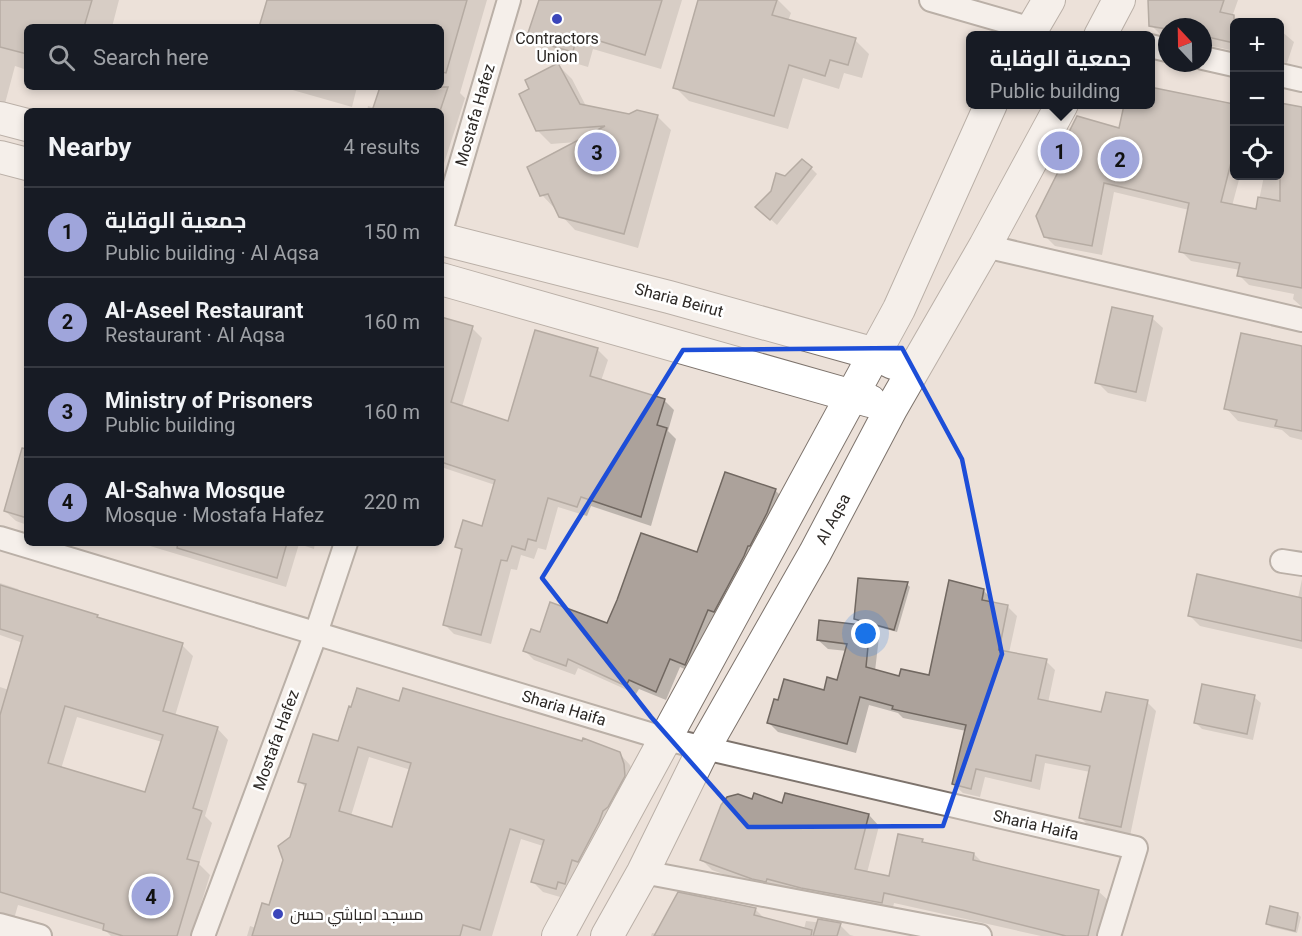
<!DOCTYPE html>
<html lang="en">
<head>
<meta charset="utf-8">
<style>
  body { margin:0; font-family:Roboto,Cairo,sans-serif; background:#20242c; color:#f1f3f6 }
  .controls { position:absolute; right:18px; top:18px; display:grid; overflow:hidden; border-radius:9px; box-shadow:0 3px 9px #0003 }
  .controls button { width:54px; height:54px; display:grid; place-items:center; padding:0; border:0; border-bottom:2px solid #363941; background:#171b24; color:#f1f3f6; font:30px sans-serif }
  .compass { position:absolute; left:1158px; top:18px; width:54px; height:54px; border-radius:50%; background:#171b24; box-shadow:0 3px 9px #0003; rotate:338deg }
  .you { position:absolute; left:866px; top:634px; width:21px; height:21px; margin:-15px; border:4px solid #fff; border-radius:50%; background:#1a73e8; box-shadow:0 0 0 9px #1a73e833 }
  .badge { display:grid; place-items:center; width:39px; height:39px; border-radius:50%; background:#9fa5db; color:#111; font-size:20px; font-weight:700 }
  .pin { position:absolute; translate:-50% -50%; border:3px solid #fff; box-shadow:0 2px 6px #0006 }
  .popup { position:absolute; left:966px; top:31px; width:189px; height:78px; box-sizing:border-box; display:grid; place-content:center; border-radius:9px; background:#171b24; filter:drop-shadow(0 2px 4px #0005); font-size:20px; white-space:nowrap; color:#9ea1a6 }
  .popup b { font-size:22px; color:#f1f3f6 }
  .popup::after { content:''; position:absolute; left:50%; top:100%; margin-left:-12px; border:12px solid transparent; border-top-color:#171b24 }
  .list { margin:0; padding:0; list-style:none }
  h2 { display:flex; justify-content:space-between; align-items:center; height:78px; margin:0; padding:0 24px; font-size:26px }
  h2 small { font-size:20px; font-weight:400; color:#9ea1a6 }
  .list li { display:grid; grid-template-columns:39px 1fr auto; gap:18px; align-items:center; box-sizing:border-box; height:90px; padding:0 24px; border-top:2px solid #363941 }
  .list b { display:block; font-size:22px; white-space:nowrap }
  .list p { margin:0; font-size:20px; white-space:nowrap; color:#9ea1a6 }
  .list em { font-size:20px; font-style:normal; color:#9ea1a6 }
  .icon { flex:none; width:33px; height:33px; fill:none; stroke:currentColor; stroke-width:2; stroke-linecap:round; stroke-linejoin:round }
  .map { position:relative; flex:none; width:1302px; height:936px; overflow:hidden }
  .search { position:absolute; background:#171b24; box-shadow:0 3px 9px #0003; left:24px; top:24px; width:420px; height:66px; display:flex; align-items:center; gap:15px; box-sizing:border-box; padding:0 21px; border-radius:9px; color:#9ea1a6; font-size:22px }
  .panel { position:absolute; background:#171b24; box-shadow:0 3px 9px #0003; left:24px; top:108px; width:420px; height:438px; border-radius:9px }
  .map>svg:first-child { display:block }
</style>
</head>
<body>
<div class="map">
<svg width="1302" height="936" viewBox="0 0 1302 936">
  <rect width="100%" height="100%" fill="#ece1d9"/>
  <g fill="#0003" fill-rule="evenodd">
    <path d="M0,0H119L112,27H27V70L15,66L3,111L0,110Z"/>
    <path d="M268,0H487L460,93L465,98L441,173V111H367L368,106L375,108L382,87H441V27H260Z"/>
    <path d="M541,0H682L661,69L593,49L588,67L544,54L528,38Z"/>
    <path d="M700,0H778L791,13L788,21L855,40L869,54L862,78L844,73L839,89L803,78L788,129L689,101L675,87Z"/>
    <path d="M1149,0H1238L1232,17L1252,22H1234V53L1230,50L1203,44V27H1167V37L1162,36L1151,25Z"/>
    <path d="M1280,30L1294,42L1287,63L1280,61Z"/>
    <path d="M558,65L572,79L586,106L629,116H657L671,130L638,248L575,230L542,195L577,142L551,144L537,130L531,89Z"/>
    <path d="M282,87H357L352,107Z"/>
    <path d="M1150,89L1234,105V176H1240L1232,206L1257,210L1264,176H1280V105L1302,109V307L1293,299L1294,294L1249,285L1239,275L1240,270L1191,261L1181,251L1189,210L1114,192L1102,255L1055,246L1045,236L1058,176L1052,170L1120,130L1125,104H1150Z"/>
    <path d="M811,168L817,174L777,225L764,213L786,178Z"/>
    <path d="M1152,318L1163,328L1146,402L1108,393L1097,382Z"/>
    <path d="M441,319L472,328L482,338L462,407L509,423L598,350L608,360L601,381L664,400L674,410L668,431L676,439L651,526L591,506L587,516L558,507L546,550L538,548L534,559L521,555L517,570L511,569L491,644L454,634L444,624L463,552L457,547L483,527L495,485L441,467Z"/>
    <path d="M1302,347V440L1290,437L1282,430L1238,421L1226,408Z"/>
    <path d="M27,437V525L16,521L5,511Z"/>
    <path d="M775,490L785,500L695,674L680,667L666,700L639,689L636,694L578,668L575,675L534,660L524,650L540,634L608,624L698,554Z"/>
    <path d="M148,543H315L314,549L299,544L286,587L150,546Z"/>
    <path d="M1302,579V649L1200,626L1189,615L1298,598Z"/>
    <path d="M0,583L18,589L23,594L97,616L102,620L182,645L193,656L175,716L217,728L228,740L205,816L212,823L199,864L210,875L191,936H111L106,931L18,905L14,919L0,915V687L9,690L23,643L0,635ZM77,717L162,742L146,794L61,769Z"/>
    <path d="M907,584L910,587L897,632L859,622L856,619Z"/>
    <path d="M983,590L992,599V603L1008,607L1017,616L1009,653L1046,661L1055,670L1048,703L1102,714L1147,702L1156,711L1130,836L1090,827L1081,818L1090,772L1045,763L1040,790L985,777L980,797L963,793L953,784L966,731L903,718L898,713L869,705L856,753L778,732L769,723L779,701L825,692L838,682L847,651L828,649L818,640L869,628L879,637L875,671L900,678L930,677Z"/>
    <path d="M1254,697L1261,703L1253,740L1202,729L1195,722Z"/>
    <path d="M400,702L619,753L630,765L634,776L567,899L543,892L533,882L543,846L521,839L492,936H247L250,926L256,928L270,907L306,788L300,782L339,743ZM369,757L411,770L393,829L351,816Z"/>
    <path d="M786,795L869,815L879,826L867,873L890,878L922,841L925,844L974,854L984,864L1098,891L1109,901L1100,936H1041L894,903L892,912L764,889L712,870L702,860L752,801L783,805Z"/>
    <path d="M679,894L756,910L765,919L804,929L806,921L840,925L850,935L854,936H651L652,933L657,934Z"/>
    <path d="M1298,914L1301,917L1297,933L1271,927L1268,924Z"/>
  </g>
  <g fill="#aca29b" stroke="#716861" stroke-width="1.5" fill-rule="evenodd">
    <path d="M0,0H92L84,27H27V54L0,47Z"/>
    <path d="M267,0H467L446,73L441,72V27H259Z"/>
    <path d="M539,0H662L645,55L577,34L573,52L526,39Z"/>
    <path d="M698,0H777L772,15L856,38L848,65L830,60L825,76L789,65L774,116L673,88Z"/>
    <path d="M1148,0H1224L1220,12L1234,15V43L1203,36V27H1167V29L1149,26Z"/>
    <path d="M558,63L580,104L629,114L637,110L658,115L624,234L559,217L548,194L540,196L527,167L605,126L536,131L519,94L529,89L525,80Z"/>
    <path d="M380,87H448L440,111H372Z"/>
    <path d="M1150,87L1234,104V151L1221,202L1256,209L1258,197L1280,201V103L1302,107V288L1237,276L1240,263L1179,252L1189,203L1104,183L1092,246L1044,237L1036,216L1058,172L1050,170L1077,116L1119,128L1124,105H1150Z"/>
    <path d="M802,159L812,167L770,220L755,207L771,191L776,173L785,176Z"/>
    <path d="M1112,307L1153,316L1136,392L1095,383Z"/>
    <path d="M441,317L473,326L451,402L508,421L535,330L598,348L590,376L665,399L657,425L667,428L641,517L581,497L577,507L548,498L536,541L528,539L525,550L512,546L507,561L501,560L481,635L443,625L462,549L455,547L463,520L482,526L495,480L441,462Z"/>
    <path d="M1241,333L1302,346V431L1275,426L1277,420L1224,409Z"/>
    <path d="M22,448L27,449V518L4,511Z"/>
    <path d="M725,472L776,489L767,513L750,546H748L744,556L714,612L708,610L685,665L670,659L656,692L629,680L626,686L568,659L566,666L523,651L531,629L540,632L550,602L607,623L617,600L641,533L697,552Z"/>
    <path d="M178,543H287L277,578L177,548Z"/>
    <path d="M1197,574L1302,598V641L1188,616Z"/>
    <path d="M858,578L908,582L894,630L854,619Z"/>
    <path d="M949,580L984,589L982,600L1008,605L999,650L1047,659L1038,699L1101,712L1106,692L1148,700L1121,827L1079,818L1090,766L1036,755L1031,781L976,769L971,789L952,784L966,725L892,709L893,706L860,697L847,744L767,723L774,699L778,700L784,679L824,690L827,677L837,680L847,644L817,640L819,620L870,626L866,667L899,676L901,669L929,675Z"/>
    <path d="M0,585L98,615L97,617L183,643L163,711L218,727L193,808L202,811L187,859L199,862L177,936H123L103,930L104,924L0,892V715L23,636L0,629ZM65,706L163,735L145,792L48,763Z"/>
    <path d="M1202,684L1255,695L1247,734L1194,723Z"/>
    <path d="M357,688L399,701L403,688L582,741L583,738L620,752L624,764L625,776L608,807L603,811L599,822L578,862L572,860L565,884L558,882L556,889L531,882L544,840L510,829L480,930L463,925L460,936H252L262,903L269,905L283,860L278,846L290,837L306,784L298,782L313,734L338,741L349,706L351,707ZM358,747L411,763L392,827L339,811Z"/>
    <path d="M754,793L782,803L785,793L869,814L855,869L889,876L898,834L923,839L922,842L974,853L973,860L1099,890L1088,936H1066L962,910L884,893L882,903L801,888L767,879L766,882L752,879L700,860L721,805L727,797L738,794L752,799Z"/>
    <path d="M678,892L756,908L754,915L812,930L811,936H654Z"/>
    <path d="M1270,906L1298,913L1295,931L1266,924Z"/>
    <path d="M818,919L841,923L837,936H813Z"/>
  </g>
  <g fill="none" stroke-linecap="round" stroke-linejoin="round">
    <g stroke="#7d736c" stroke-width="26">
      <g id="minor">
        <path d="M931,0L1032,29"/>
        <path d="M1150,46L1167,50"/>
        <path d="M1203,58L1234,65"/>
        <path d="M1280,75L1302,80"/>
        <path d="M441,231L509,0"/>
        <path d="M985,246L1302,320"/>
        <path d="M0,538L666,739L1136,848L1109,936"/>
        <path d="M1282,561L1302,564"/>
        <path d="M643,872L980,936"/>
        <path d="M0,925L40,936"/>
        <path d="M203,936L316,633L346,543"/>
      </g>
    </g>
    <g stroke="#7d736c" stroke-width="34">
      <g id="secondary">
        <path d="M1028,36L1049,0"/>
        <path d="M1100,36L1119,0"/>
        <path d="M0,118L27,125"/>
        <path d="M0,157L27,164"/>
        <path d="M441,239L669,297L875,354L893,363"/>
        <path d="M441,279L870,401"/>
        <path d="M558,936L899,309L991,104"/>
        <path d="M607,936L643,872L704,748L815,553L891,409L985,246L1062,104"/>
      </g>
    </g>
    <use href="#minor" stroke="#fff" stroke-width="22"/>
    <use href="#secondary" stroke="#fff" stroke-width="32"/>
  </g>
  <path d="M0 0H1302V936H0ZM902,348L962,459L1002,654L943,826L748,827L651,717L542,578L683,350Z" fill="#ece1d9" fill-opacity=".55" fill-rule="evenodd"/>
  <path fill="none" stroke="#1d4ed8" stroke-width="4.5" stroke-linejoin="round" d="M902,348L962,459L1002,654L943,826L748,827L651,717L542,578L683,350Z"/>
  <g fill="#3b46ba" stroke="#fff" stroke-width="2">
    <circle cx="557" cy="19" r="6"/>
    <circle cx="278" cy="914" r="6"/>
  </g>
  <g text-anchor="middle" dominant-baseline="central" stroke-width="5" stroke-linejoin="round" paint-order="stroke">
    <g font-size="16" fill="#2c2825" stroke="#fff">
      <text x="557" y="38">Contractors<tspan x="557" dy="18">Union</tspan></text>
      <text x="290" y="914" text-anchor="start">مسجد امباشي حسن</text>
    </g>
    <g font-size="16" fill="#2c2825" stroke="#fff">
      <text transform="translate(475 115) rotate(-74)">Mostafa Hafez</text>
      <text transform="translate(679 300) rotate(15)">Sharia Beirut</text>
      <text transform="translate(833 519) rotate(-62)">Al Aqsa</text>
      <text transform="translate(564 708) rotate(17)">Sharia Haifa</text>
      <text transform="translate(276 740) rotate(-70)">Mostafa Hafez</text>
      <text transform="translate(1036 825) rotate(13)">Sharia Haifa</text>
    </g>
  </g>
</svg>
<div class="controls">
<button>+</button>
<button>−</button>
<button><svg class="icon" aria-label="locate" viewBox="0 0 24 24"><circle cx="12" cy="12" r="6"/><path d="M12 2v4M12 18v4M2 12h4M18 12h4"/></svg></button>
</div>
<svg class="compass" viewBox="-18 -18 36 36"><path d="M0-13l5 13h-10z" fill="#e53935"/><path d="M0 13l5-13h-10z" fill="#9ea1a6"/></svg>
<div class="you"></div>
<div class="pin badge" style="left:1060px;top:151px">1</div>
<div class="popup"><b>جمعية الوقاية</b>Public building</div>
<div class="pin badge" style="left:1120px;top:159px">2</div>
<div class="pin badge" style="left:597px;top:152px">3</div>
<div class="pin badge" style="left:151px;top:896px">4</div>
<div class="search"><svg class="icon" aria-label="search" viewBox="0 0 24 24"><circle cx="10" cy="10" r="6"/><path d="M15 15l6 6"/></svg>Search here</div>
<section class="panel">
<h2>Nearby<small>4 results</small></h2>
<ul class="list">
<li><span class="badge">1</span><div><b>جمعية الوقاية</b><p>Public building · Al Aqsa</p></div><em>150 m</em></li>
<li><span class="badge">2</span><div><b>Al-Aseel Restaurant</b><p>Restaurant · Al Aqsa</p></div><em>160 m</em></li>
<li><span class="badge">3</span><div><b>Ministry of Prisoners</b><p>Public building</p></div><em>160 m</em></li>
<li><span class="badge">4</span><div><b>Al-Sahwa Mosque</b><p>Mosque · Mostafa Hafez</p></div><em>220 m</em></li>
</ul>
</section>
</div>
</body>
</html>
